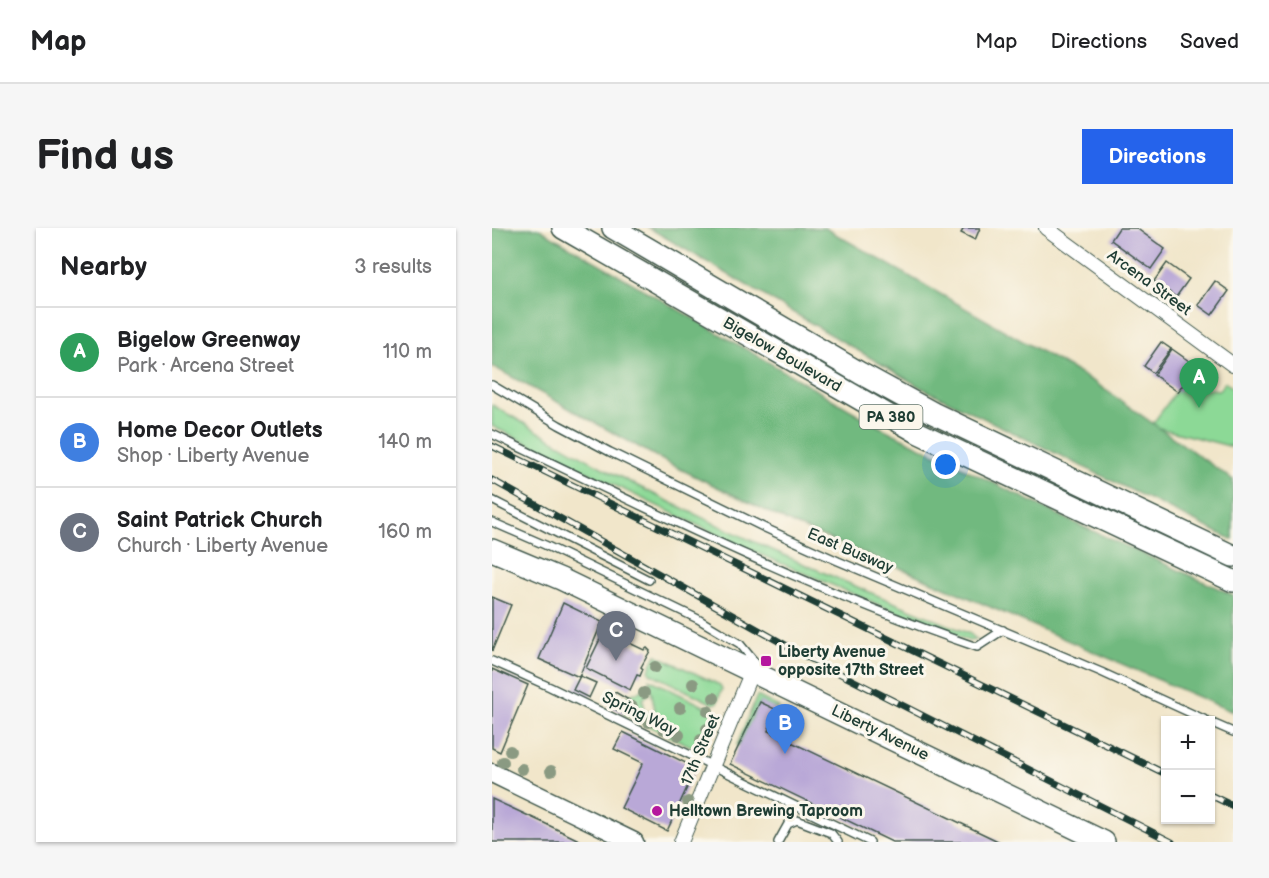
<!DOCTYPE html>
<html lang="en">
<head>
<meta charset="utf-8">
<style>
  body { margin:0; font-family:"Balsamiq Sans",sans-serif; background:#f6f6f6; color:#202124 }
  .controls { position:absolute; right:18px; bottom:18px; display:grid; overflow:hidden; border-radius:0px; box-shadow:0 2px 4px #0004 }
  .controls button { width:54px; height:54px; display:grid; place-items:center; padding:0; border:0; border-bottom:2px solid #e0e0e0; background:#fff; color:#202124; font:30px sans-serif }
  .you { position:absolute; left:454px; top:237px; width:21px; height:21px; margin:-15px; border:4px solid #fff; border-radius:50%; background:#1a73e8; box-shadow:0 0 0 9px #1a73e833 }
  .badge { display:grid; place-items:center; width:39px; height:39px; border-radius:50%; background:#2563eb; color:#fff; font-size:20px; font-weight:700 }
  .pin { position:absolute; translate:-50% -50px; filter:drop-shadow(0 2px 3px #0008) }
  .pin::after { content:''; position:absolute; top:32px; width:21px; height:18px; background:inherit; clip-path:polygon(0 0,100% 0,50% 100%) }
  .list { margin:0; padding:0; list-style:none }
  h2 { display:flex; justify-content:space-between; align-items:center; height:78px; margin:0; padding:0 24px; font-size:26px }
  h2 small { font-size:20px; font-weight:400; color:#757577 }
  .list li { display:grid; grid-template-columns:39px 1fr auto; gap:18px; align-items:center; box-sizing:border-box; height:90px; padding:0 24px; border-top:2px solid #e0e0e0 }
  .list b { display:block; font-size:22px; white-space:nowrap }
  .list p { margin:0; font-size:20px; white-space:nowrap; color:#757577 }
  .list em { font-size:20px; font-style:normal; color:#757577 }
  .map { position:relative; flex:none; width:741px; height:614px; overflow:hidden; border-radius:0px }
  header { display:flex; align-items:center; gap:36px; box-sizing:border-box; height:84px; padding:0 30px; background:#fff; border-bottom:2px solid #e0e0e0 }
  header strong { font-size:28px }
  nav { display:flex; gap:33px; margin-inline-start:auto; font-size:21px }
  .intro { display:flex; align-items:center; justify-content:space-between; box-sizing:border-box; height:144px; padding:0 36px }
  h1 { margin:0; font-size:42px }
  .button { padding:15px 27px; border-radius:0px; background:#2563eb; color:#fff; font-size:21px; font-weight:700 }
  main { display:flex; gap:36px; padding:0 36px }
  aside { flex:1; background:#fff; border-radius:0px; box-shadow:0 2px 4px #0004 }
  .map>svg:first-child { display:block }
</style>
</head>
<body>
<header>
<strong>Map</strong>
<nav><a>Map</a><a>Directions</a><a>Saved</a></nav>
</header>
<div class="intro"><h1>Find us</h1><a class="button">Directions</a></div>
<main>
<aside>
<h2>Nearby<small>3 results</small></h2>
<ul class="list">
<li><span class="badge" style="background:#2e9e5b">A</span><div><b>Bigelow Greenway</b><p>Park · Arcena Street</p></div><em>110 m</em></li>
<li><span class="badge" style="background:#3f7fe0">B</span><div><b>Home Decor Outlets</b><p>Shop · Liberty Avenue</p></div><em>140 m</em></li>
<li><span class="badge" style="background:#6b7280">C</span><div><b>Saint Patrick Church</b><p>Church · Liberty Avenue</p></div><em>160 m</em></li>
</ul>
</aside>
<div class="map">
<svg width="741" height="614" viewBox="0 0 741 614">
  <rect width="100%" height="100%" fill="#fbf7ec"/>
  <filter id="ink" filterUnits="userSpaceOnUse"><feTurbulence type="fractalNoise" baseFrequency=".0167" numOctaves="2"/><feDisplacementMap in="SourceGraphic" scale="12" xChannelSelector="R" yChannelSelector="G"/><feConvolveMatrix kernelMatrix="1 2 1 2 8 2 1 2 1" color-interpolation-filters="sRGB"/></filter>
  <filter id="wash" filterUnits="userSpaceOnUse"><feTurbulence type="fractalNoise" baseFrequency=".008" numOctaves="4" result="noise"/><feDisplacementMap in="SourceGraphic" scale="24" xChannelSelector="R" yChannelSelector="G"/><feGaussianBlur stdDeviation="1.35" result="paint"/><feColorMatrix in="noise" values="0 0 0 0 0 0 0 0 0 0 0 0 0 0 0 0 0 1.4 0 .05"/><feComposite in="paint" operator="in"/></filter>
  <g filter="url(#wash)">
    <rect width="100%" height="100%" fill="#f1e6ca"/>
    <g fill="#8cd996" stroke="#568b65" stroke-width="1.5">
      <path d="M733,154L741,160V219L659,198L688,158L727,162Z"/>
      <path d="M0,177C37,198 74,220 111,240C230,303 354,355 478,406L485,412L477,413L390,378L253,320L6,201L0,198Z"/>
      <path d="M164,427L228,457L230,461L225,475L221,476L158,445L157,442Z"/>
      <path d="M157,451L226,485L209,523L131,486L137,472L133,469L153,461L157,466L151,471L153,485L163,482Z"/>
      <path d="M265,468L287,479L285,482L268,474L247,517H245Z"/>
    </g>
    <g fill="#71b97f" stroke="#487b5a" stroke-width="1.5">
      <path d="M0,0H46L386,198L581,294L741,367V484L399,336L303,297L176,235L0,138Z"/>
      <path d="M157,0H333L602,154L741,252V312L430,160Z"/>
    </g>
    <g id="blocks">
      <g fill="#b9a8d7">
        <path d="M472,0H488L483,12L469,5Z"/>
        <path d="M627,0H644L673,21L659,41L619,12Z"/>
        <path d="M675,35L697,51L684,69L662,53Z"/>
        <path d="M723,53L737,63L720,87L706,77Z"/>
        <path d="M669,114L679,121L661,145L652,138Z"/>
        <path d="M680,121L704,138L686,164L662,147Z"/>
        <path d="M0,369L19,377L0,423Z"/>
        <path d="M71,375L110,394L87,449L47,431Z"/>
        <path d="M112,403L152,422L155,420L158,423L149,439L151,441L148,448L145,447L138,462L94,440Z"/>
        <path d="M0,441L36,457L8,524L0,520Z"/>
        <path d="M88,448L104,455L97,470L81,462Z"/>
        <path d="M123,464L137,472L131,485L116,478Z"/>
        <path d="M268,474L285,482L276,503L508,614H400L238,536Z"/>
        <path d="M131,504L204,540L175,603L129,580L151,535L122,521Z"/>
        <path d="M0,571L52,595L91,614H0Z"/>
      </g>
    </g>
  </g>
  <g filter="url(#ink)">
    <use href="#blocks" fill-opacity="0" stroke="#3e564a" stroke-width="1.5"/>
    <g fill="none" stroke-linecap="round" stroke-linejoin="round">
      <g stroke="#3e564a" stroke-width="10">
        <g id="lane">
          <path d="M0,157L67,197L118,224L273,300L346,333L609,444L716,493"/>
          <path d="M0,206C159,283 318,362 485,419L511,402"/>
          <path d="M0,272L157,352"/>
          <path d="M0,294L53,317L206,391L248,416L266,438"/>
          <path d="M0,433L58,459L378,614"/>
          <path d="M718,494L741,504"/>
          <path d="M286,614L296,596L305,592L339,605L346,614"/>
        </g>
      </g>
      <g stroke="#3e564a" stroke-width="16">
        <g id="street">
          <path d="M554,0L741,137"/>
          <path d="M189,614L260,443"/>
        </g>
      </g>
      <g stroke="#3e564a" stroke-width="21">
        <path id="secondary" d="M0,545L142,614"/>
      </g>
      <g stroke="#3e564a" stroke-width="24">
        <g id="primary">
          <path d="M71,0L427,205L741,353"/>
          <path d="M121,0L368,145L441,185L741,328"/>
          <path d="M0,322L69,351L612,614"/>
        </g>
      </g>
      <use href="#lane" stroke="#fff" stroke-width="7"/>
      <use href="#street" stroke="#fff" stroke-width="14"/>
      <use href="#secondary" stroke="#fff" stroke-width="18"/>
      <use href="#primary" stroke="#fff" stroke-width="21"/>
      <g stroke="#1f3d34" stroke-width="7">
        <g id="rail">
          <path d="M0,218L674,546"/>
          <path d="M0,252L313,428L680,614"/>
          <path d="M718,567L741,578"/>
        </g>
      </g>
      <use href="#rail" stroke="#fbf7ec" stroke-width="4.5" stroke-dasharray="14" stroke-linecap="butt"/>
    </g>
    <g fill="#8a9a82">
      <circle cx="163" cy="439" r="6"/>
      <circle cx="201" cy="456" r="6"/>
      <circle cx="152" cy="465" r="6"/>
      <circle cx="222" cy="470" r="6"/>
      <circle cx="140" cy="479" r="6"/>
      <circle cx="188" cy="480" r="6"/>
      <circle cx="216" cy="483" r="6"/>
      <circle cx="157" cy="494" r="6"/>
      <circle cx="172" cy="501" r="6"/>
      <circle cx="215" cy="501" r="6"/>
      <circle cx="187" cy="507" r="6"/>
      <circle cx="209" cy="512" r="6"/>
      <circle cx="18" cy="523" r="6"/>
      <circle cx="11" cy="534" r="6"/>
      <circle cx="30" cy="541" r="6"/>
      <circle cx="59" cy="543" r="6"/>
      <circle cx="196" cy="574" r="6"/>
    </g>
  </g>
  <g fill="#b5179e" stroke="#fbf7ec" stroke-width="2">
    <rect x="268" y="427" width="12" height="12" rx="3"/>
    <circle cx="165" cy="583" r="6"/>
  </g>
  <g text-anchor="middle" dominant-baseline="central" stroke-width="6" stroke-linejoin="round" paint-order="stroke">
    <rect fill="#fbf7ec" stroke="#61756b" stroke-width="1.5" x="367.5" y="177" width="63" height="24" rx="4.5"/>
    <g font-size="15" font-weight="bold" fill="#1f3d34">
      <text x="399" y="189">PA 380</text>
    </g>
    <g font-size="16" fill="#1f3d34" stroke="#fbf7ec">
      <text transform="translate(657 55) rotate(36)">Arcena Street</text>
      <text transform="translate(290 127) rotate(30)">Bigelow Boulevard</text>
      <text transform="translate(358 323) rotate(23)">East Busway</text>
      <text transform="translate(147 486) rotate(26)">Spring Way</text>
      <text transform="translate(388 505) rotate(26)">Liberty Avenue</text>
      <text transform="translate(209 522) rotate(-67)">17th Street</text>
    </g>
    <g font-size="16" font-weight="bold" fill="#1f3d34" stroke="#fbf7ec" text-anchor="start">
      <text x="286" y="424">Liberty Avenue<tspan x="286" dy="18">opposite 17th Street</tspan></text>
      <text x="177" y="583">Helltown Brewing Taproom</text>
    </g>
  </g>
</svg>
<div class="controls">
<button>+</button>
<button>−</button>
</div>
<div class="you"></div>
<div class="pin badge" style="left:707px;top:180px;background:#2e9e5b">A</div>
<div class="pin badge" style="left:293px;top:526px;background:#3f7fe0">B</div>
<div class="pin badge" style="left:124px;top:433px;background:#6b7280">C</div>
</div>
</main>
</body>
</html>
